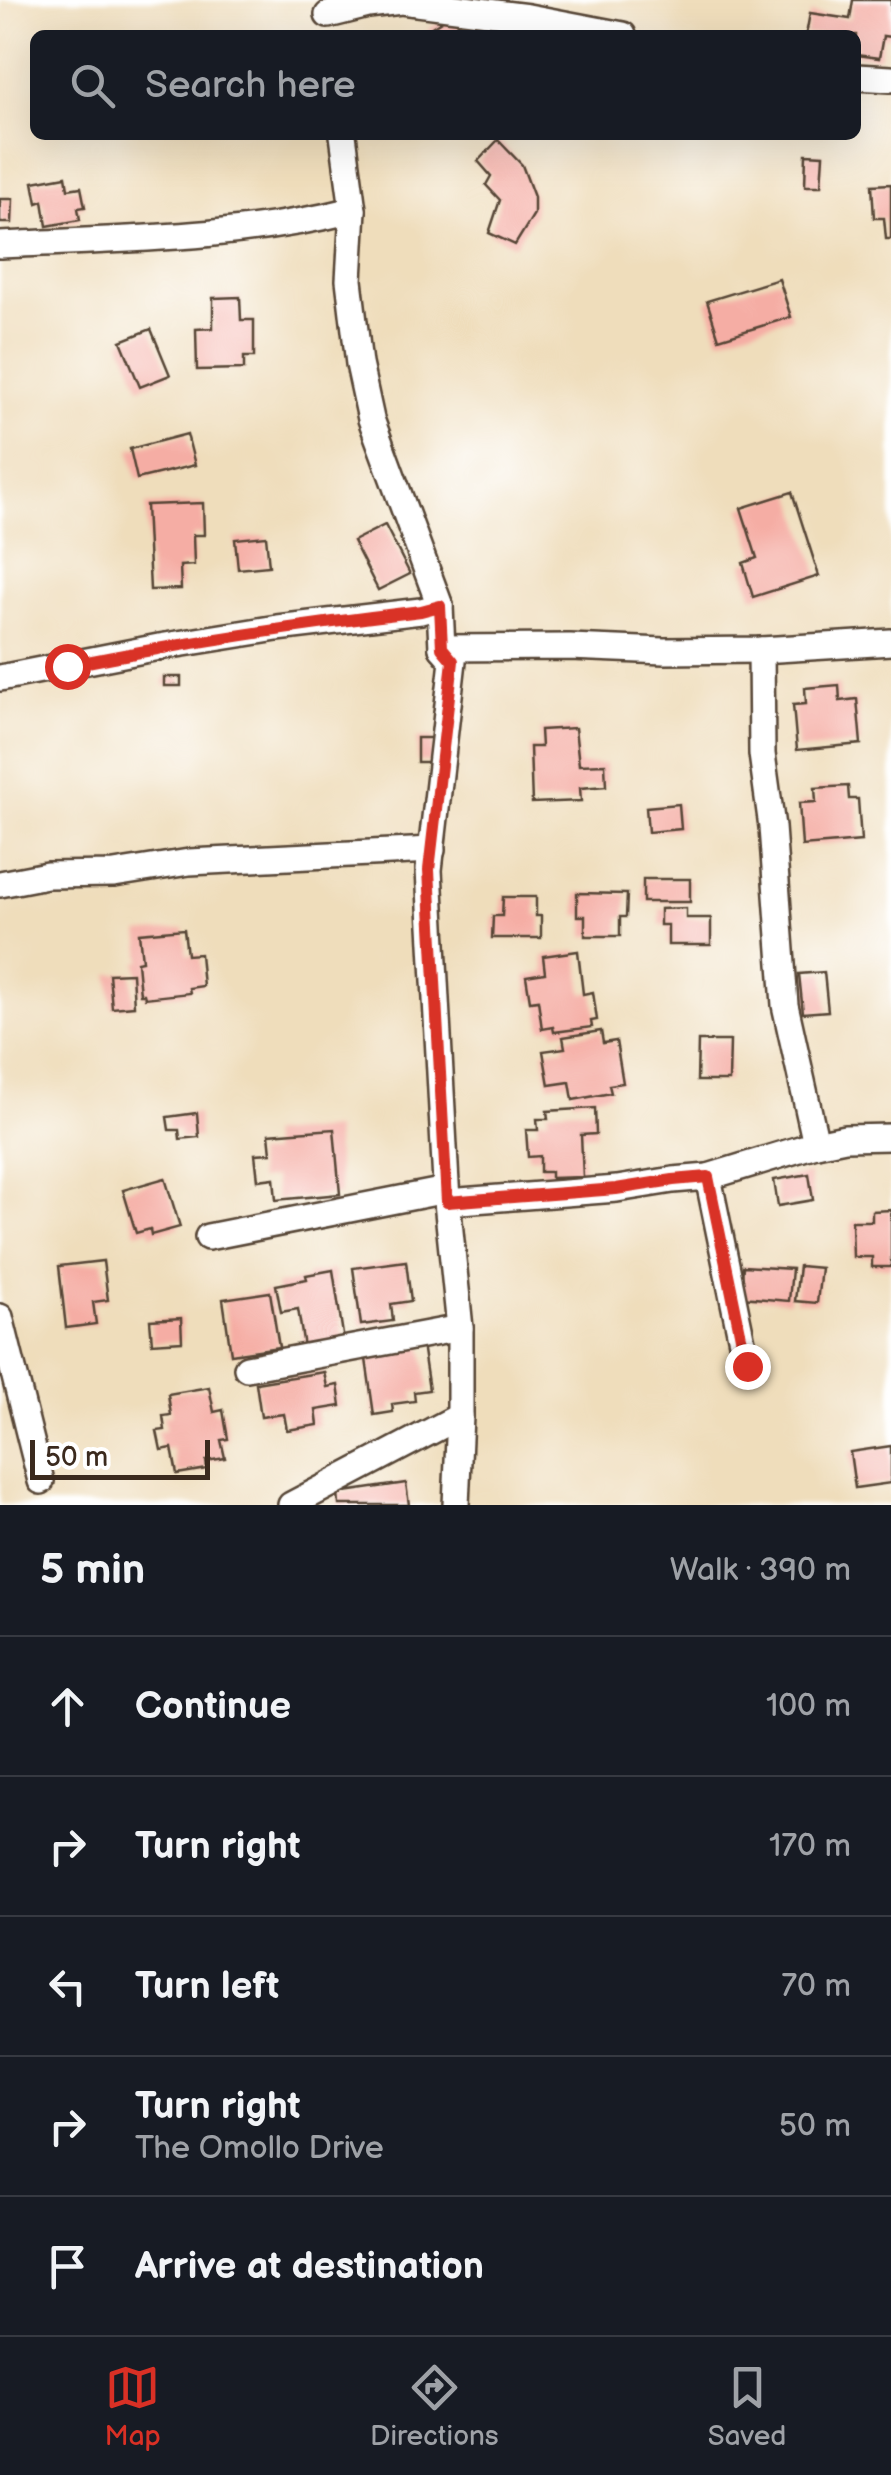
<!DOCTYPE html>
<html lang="en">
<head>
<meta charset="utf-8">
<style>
  body { margin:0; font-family:"Balsamiq Sans",sans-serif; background:#20242c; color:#f1f3f6 }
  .scale { position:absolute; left:30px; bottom:25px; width:180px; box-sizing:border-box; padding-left:10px; border:5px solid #3b2a1e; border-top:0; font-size:28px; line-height:35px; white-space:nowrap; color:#3b2a1e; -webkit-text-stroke:8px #fff; paint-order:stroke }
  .stop { position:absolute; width:30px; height:30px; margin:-22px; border:8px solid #d93025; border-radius:50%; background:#fff }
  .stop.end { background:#d93025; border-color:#fff; box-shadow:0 2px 10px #0008 }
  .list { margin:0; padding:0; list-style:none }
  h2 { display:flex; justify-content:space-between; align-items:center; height:130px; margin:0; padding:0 40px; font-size:42px }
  h2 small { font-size:32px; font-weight:400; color:#9ea1a6 }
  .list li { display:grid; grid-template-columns:65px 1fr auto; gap:30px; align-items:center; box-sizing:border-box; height:140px; padding:0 40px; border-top:2px solid #363941 }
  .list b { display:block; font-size:38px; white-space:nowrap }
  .list p { margin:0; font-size:32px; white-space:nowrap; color:#9ea1a6 }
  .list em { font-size:32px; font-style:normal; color:#9ea1a6 }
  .icon { flex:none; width:55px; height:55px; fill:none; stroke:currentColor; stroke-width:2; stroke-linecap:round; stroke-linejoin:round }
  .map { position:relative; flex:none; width:891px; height:1505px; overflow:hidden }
  .search { position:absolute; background:#171b24; box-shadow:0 10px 40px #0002; left:30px; right:30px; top:30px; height:110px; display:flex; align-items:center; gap:25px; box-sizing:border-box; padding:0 35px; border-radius:15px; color:#9ea1a6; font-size:38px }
  .sheet { height:830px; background:#171b24 }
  nav { display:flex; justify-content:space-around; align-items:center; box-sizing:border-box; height:140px; border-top:2px solid #363941; background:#171b24; font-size:28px; color:#9ea1a6 }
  nav a { display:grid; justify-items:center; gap:5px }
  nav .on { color:#d93025 }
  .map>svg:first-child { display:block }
</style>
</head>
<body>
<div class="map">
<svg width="891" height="1505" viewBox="0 0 891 1505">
  <rect width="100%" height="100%" fill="#fff"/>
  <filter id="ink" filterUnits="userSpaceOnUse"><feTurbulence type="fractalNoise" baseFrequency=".01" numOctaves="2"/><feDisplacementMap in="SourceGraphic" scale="20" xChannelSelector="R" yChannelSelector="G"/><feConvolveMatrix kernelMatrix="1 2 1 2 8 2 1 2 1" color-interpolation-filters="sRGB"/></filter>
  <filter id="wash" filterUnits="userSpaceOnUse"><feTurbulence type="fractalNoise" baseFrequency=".0048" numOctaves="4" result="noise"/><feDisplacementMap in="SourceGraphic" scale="40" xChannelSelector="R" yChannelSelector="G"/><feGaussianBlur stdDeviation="2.25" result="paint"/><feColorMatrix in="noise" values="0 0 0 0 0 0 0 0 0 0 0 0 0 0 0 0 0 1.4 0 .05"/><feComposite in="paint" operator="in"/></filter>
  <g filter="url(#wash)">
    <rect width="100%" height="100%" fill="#efddbb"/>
    <g id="blocks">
      <g fill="#f5ada4">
        <path d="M853,0H891V37L883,36L879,58L856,55V35H806L810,13L850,19Z"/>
        <path d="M452,14L465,35H431L427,30Z"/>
        <path d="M498,140L522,165L534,197V214L515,245L489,233L500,200L486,185L491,176L478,161Z"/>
        <path d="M806,154L823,155L821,186H805Z"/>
        <path d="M66,176L68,189L81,187L85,207L78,208L80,220L47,226L43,201L37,203L33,182Z"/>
        <path d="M891,184V239H886L884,218H874L872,185Z"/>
        <path d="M0,199H13L12,223H0Z"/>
        <path d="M779,279L791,317L719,339L707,301Z"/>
        <path d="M240,297L241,320H254V357H244V369L197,370L196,329L213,328V298Z"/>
        <path d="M151,329L170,375L140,387L121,341Z"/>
        <path d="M187,434L195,465L137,479L130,449Z"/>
        <path d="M792,492L819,576L753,597L743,563L757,558L741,508Z"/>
        <path d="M203,503L204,535H193L194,565L180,566L181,589L150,590L146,505Z"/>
        <path d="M385,525L410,574L378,590L353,541Z"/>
        <path d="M266,536L269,566L238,569L235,539Z"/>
        <rect x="164" y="677" width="17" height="9"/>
        <path d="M839,685L840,701L857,699L861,744L797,750L793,705L806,704L805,688Z"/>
        <path d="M575,728L579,765L605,764L606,786L580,788L581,801L532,803L530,747H541L540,730Z"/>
        <rect x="417" y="738" width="16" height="24"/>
        <path d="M848,786L849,799H858L861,841L802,846L799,803L816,802L815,788Z"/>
        <path d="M679,804L681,829L648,832L646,807Z"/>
        <rect x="643" y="879" width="47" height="23"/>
        <path d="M577,893L627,894L626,917H620V936H585V916H577Z"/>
        <path d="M503,897H536V916H541V938H492L493,916H502Z"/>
        <path d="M686,908V918H711V945H668V925H660V909Z"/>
        <path d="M184,929L187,955L200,954L203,986L189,988L190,993L145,998L144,994H140L137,962L142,961L139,933Z"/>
        <path d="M578,951L583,994L593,992L597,1020L591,1021L592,1027L554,1032L553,1027L542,1029L538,1000L530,1001L526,976L545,973L543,956Z"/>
        <path d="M824,972L828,1011L803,1013L799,974Z"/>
        <path d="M132,973L134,1006L112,1008L109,974Z"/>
        <path d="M601,1031L603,1043L616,1041L623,1083L609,1085L611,1093L573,1100L570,1082L549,1085L543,1051L565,1048L563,1037Z"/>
        <path d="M698,1041H730L729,1081H697Z"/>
        <path d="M595,1108L596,1134L581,1135L583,1177L551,1178V1172H540V1156L528,1157L526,1130H538L537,1119H548L547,1111Z"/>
        <path d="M197,1113L199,1137L180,1139L179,1130H169L167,1117Z"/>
        <path d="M334,1129L340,1194L276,1200L274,1178L258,1180L255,1154L271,1153L269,1134Z"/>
        <path d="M809,1174L813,1200L778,1206L774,1180Z"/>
        <path d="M165,1178L180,1227L151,1235L150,1229L136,1233L123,1190Z"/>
        <path d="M891,1210V1267H872V1257H853L852,1221H872V1211Z"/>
        <path d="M103,1261L108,1300L93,1302L96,1324L66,1328L59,1266Z"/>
        <path d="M406,1261L411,1301L391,1304L393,1321L361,1325L353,1268Z"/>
        <path d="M743,1266L792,1269L789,1301L741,1297Z"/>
        <path d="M799,1266L821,1268L817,1303L795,1301Z"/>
        <path d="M333,1270L344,1341L304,1347L298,1309L281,1312L276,1285L307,1279L306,1275Z"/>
        <path d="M270,1292L279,1347L231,1354L223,1299Z"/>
        <path d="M181,1318L182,1341L152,1343L150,1320Z"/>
        <path d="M422,1344L429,1390L414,1392L415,1401L392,1404L393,1412L374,1415L365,1352Z"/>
        <path d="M324,1372L327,1387L338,1385L341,1406L316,1410L318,1425L287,1430L284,1414L261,1417L256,1383Z"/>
        <path d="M209,1387L214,1412L223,1410L228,1439L221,1440L225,1458L206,1461L207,1469L177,1474L172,1448L161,1450L157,1431L165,1430L163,1416L171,1415L168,1394Z"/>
        <path d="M891,1446V1483L855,1488L850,1452Z"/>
        <path d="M406,1483L409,1505H339L338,1493Z"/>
      </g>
    </g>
  </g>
  <g filter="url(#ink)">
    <use href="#blocks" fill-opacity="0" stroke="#564536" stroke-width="2.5"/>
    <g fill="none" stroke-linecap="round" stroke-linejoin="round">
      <g stroke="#564536" stroke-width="30">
        <g id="minor">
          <path d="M328,15L368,5L401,1L528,17L623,35"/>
          <path d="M856,77L891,79"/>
          <path d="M343,135L353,210L349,280L359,364L371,419L440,606L442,648L453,661L429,870L447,1202L460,1328V1416L456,1505"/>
          <path d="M0,245C117,239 239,239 353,210"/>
          <path d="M442,648L570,647L664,651L761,650L891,642"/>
          <path d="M761,650L762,754L772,827L785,1005L816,1144"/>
          <path d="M0,678L159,647L277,628L421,611L440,606"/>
          <path d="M0,884L47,875L114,874L189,862L432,850"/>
          <path d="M708,1177L747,1366"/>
          <path d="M447,1202L617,1189L673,1180L708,1177L816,1144L845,1138L891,1137"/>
          <path d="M208,1237L446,1190"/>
          <path d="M0,1317L41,1481"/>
          <path d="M247,1368L460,1328"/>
          <path d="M291,1505L460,1416"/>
        </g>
      </g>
      <use href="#minor" stroke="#fff" stroke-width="25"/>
    </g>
  </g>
  <g fill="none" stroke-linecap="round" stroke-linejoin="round" filter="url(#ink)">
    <path stroke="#d93025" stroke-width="12" d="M67,666C185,642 302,625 421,611L440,606L442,648L453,661L429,870L447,1202L616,1189L673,1180L708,1177L747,1366"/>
  </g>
</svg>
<div class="scale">50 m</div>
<div class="stop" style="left:67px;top:666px"></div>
<div class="stop end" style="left:747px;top:1366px"></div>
<div class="search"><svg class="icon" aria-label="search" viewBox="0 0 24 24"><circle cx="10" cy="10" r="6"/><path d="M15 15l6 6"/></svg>Search here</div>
</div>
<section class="sheet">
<h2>5 min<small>Walk · 390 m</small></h2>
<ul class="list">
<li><svg class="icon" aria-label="ahead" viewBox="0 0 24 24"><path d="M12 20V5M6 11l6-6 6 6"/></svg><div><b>Continue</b></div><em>100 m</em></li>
<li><svg class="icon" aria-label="right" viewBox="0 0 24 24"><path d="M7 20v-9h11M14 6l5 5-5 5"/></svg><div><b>Turn right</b></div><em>170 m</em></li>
<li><svg class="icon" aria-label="left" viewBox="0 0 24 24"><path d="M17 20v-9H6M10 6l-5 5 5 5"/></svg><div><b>Turn left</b></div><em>70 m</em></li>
<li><svg class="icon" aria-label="right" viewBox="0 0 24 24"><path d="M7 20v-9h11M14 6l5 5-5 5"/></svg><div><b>Turn right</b><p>The Omollo Drive</p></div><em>50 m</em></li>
<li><svg class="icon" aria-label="arrive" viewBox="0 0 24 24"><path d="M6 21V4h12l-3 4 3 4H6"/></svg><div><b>Arrive at destination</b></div></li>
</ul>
</section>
<nav>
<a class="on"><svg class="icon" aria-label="map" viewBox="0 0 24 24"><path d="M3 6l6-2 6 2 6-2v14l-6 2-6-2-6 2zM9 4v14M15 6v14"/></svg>Map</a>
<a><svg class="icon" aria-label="directions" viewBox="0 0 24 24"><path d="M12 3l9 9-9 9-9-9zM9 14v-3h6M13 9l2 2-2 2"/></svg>Directions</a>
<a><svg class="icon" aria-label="saved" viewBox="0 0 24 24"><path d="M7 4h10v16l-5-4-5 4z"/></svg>Saved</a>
</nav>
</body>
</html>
